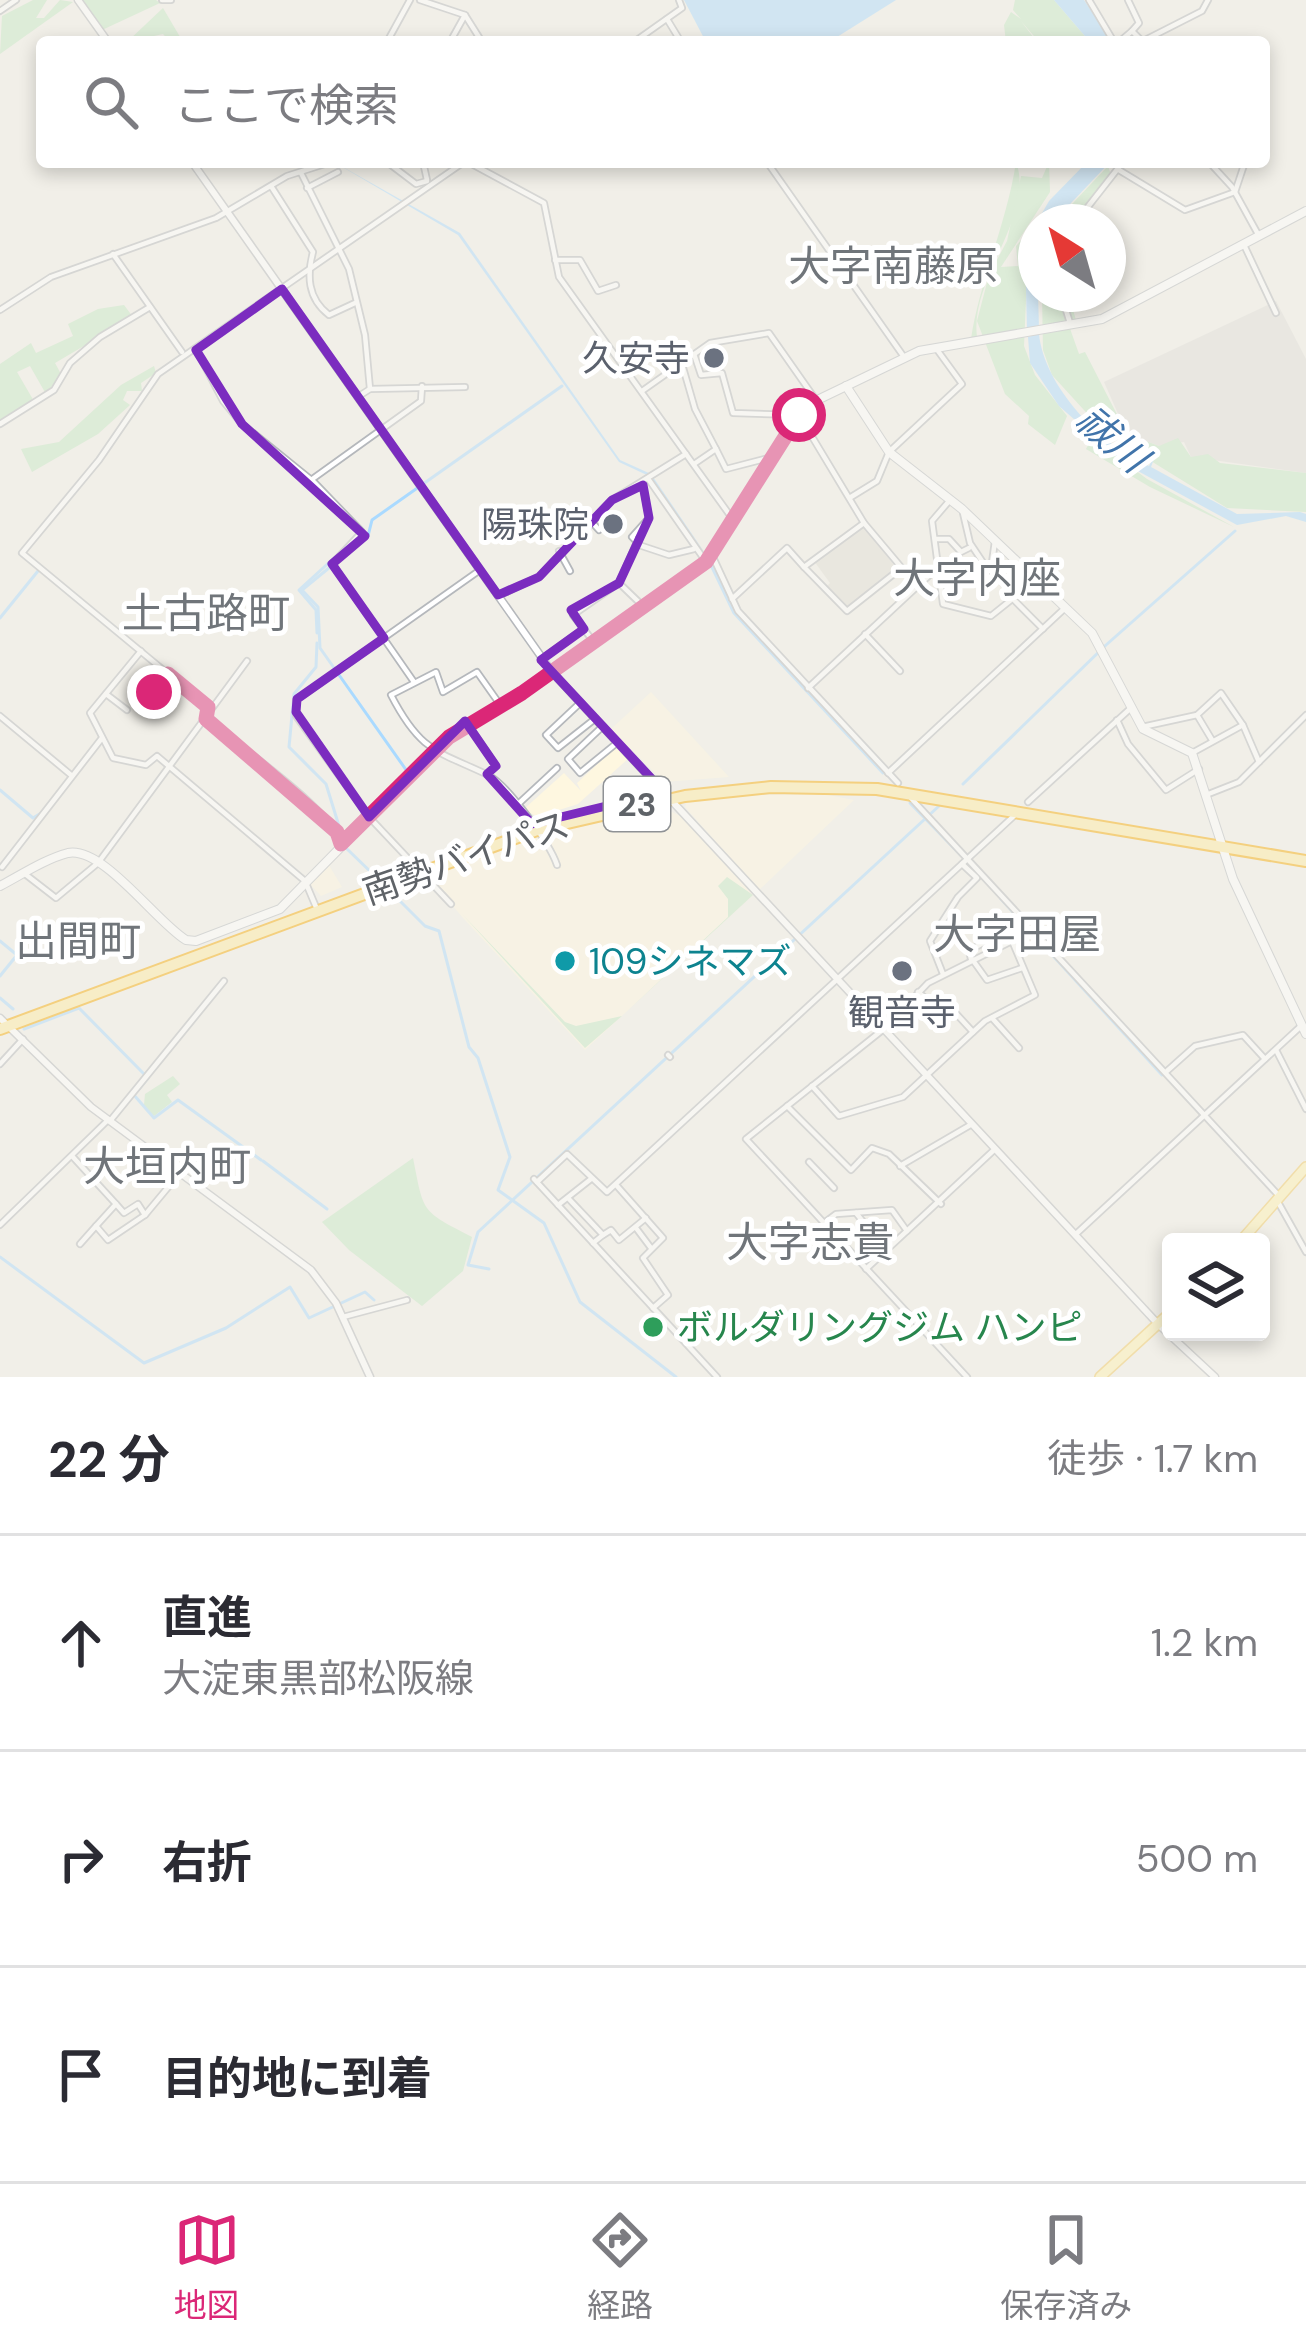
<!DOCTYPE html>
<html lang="ja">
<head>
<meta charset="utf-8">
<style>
  body { margin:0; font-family:"DM Sans","Noto Sans JP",sans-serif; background:#f2f2f3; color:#2b2b33 }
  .controls { position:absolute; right:36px; bottom:36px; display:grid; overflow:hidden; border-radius:12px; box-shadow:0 6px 18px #0003 }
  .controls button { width:108px; height:108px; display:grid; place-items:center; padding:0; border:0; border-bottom:3px solid #e1e1e2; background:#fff; color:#2b2b33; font:60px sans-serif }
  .compass { position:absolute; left:1018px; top:204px; width:108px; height:108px; border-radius:50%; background:#fff; box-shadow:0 6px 18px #0003; rotate:323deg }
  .stop { position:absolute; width:36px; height:36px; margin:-27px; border:9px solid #db2777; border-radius:50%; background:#fff }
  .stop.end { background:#db2777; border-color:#fff; box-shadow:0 3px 12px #0008 }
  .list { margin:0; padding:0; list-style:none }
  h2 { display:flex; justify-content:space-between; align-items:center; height:156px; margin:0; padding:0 48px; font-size:51px }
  h2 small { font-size:39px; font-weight:400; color:#7c7c81 }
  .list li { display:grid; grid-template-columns:78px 1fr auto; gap:36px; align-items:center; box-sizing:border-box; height:216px; padding:0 48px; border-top:3px solid #e1e1e2 }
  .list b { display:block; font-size:45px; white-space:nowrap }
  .list p { margin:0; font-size:39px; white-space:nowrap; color:#7c7c81 }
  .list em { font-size:39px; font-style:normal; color:#7c7c81 }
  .icon { flex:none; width:66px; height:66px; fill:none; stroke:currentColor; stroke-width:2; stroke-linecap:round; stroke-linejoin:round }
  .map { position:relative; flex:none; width:1306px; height:1377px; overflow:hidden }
  .search { position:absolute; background:#fff; box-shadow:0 6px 18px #0003; left:36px; right:36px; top:36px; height:132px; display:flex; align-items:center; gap:30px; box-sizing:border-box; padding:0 42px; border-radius:12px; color:#7c7c81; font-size:45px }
  .sheet { height:804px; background:#fff }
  nav { display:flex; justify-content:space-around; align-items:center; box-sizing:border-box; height:168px; border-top:3px solid #e1e1e2; background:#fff; font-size:33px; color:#7c7c81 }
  nav a { display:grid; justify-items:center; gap:6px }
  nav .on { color:#db2777 }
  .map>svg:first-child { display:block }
</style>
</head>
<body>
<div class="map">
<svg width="1306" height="1377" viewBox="0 0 1306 1377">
  <rect width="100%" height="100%" fill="#f1efe8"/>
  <g fill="#fef7e0">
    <path d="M651,692L729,777L664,782L611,729Z"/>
    <path d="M618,745L629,758L578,804L537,817L524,809L564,773L581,791L577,783Z"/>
    <path d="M823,794L854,800L759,890L685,807L687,801L744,795Z"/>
    <path d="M660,806L680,816L754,894L585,1050L464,919L433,883V874L558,830Z"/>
    <path d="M327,862L342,887L321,896L309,883Z"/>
  </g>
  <path fill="#e0deda" d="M1276,301L1306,359V473L1191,457L1184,442L1159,446L1127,434L1104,382Z"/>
  <path fill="#e1ded6" d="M863,525L897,569L848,610L825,588L830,583L814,561Z"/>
  <g fill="#c5e8c5">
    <path d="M33,0H47L36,18H44L60,0L73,2L0,54L2,16Z"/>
    <path d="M83,0H156L160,3L102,30Z"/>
    <path d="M1015,0H1054L1090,42H1039L1021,21L1037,42H1006L1004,25L1011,12L1021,19L1013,10Z"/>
    <path d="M163,8L183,42H170L163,34L127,42Z"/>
    <path d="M1016,162C1036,216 969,279 977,337L971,339C979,283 1007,223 1016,162Z"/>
    <path d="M1049,162L1050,192L1001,267L1018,266L1016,246L1029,231L1024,346L1035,375L1067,416L1055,445L1028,424L1029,416L1005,394L977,321L989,275L1007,241L1021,176L1042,178Z"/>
    <path d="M1108,166L1111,175L1071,222H1055Z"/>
    <path d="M1042,294H1068L1076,320L1068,323L1079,354L1085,352L1127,434L1159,446L1178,438L1191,457L1208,454L1220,463L1306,473V512L1227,508L1104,432L1052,375L1043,350Z"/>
    <path d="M124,305L133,317L55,363L61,374L46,394L30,366L17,372L35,403L0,421V364L31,343L36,353L73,336L68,324L98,309Z"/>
    <path d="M154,366L156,373L141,383L142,391H127L123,400L130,405L98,434L32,472L21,449L59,442L121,385Z"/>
    <path d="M1092,438L1147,479L1234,527L1150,487L1086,449Z"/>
    <path d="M727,877L753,895L625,1013L728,917V899L718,886Z"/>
    <path d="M462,914L565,1022L576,1026L622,1016L585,1048Z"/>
    <path d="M173,1076L180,1084L167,1095L172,1102L154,1116L144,1105L145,1094Z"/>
    <path d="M413,1158C424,1213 420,1210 472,1237L463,1271L422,1306L349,1250L322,1222Z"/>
  </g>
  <g fill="#aadaff">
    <path d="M684,0H896L829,42H706Z"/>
    <path d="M1054,0H1084L1112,42H1090Z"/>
    <path d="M334,162L460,233L620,460L651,474L707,556L649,476L619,462L458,235Z"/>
    <path d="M1087,162H1110L1053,222H1037L1049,201Z"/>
    <path d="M1036,224L1039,328L1027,330L1025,248Z"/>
    <path d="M1039,334C1044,386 1101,446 1149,466L1157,451L1151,467L1237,514L1300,512L1306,514V522L1286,516L1237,525L1125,464L1059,406L1030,363L1028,337Z"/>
  </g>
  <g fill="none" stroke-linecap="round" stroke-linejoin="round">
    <g stroke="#aadaff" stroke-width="3">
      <path d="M710,563L734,613L883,773"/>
      <path d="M0,618L38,571"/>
      <path d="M317,633L316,610L299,590L334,558"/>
      <path d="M317,643L316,667L294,694L289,747L326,784L343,839"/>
      <path d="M409,774L320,648L318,607L302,590L368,536L372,520L562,386"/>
      <path d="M963,784L1106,645L1235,531"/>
      <path d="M0,790L33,818L46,810"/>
      <path d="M910,803L983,878"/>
      <path d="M346,848L375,876"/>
      <path d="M389,890L425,926L439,931L469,1047L478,1058L510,1157L498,1190L544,1223L580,1302L676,1377"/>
      <path d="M1001,899L1162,1075"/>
      <path d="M0,941L17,955L0,976"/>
      <path d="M0,998L13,1009"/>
      <path d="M24,1029L79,1008L144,1074"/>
      <path d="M148,1078L134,1095L154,1118L178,1100L261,1160"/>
      <path d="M263,1161L327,1209"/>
      <path d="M0,1257L144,1363L226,1328L290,1287L309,1318L365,1292L374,1300"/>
      <path d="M489,1269L468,1265L478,1232L939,806"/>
    </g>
    <g stroke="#b5b8bc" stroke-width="8">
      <g id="minor">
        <path d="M162,0H171"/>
        <path d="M420,0L465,15L482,42"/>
        <path d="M1089,0L1114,42"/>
        <path d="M1128,0L1139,23L1132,31L1143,42"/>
        <path d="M0,11L16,0"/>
        <path d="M667,19L681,42"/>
        <path d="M389,39L404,42"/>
        <path d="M1143,41L1202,11L1208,0"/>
        <path d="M387,42L410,0"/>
        <path d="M450,42L465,15"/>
        <path d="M634,42L682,8L679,0"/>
        <path d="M1119,42L1132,31"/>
        <path d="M387,162L416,184L427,181"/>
        <path d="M423,162L427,180"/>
        <path d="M468,162L544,203L559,277L734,521"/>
        <path d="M767,162L904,357"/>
        <path d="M1209,162L1232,187L1259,236"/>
        <path d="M1119,170L1185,210L1235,192L1245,162"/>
        <path d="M301,173L349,269L365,335L370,389"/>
        <path d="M271,186L313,252C307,275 307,298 329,315L355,303"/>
        <path d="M307,188L338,172"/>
        <path d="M1076,222L1123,162"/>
        <path d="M1244,245L1276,313"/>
        <path d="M113,254L182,352"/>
        <path d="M555,260H580L598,291L616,285"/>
        <path d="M1061,294L1070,323"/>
        <path d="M0,310L51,277L216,218L287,176L331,162"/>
        <path d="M197,351L223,401L242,424L314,482L362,532L332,564L414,682"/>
        <path d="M694,354L701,375L722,373L733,413L799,415L864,523L917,586"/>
        <path d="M682,364L695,409L716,449L694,464"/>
        <path d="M642,391L710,343L769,333L816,400"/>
        <path d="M359,396L370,389L465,387"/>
        <path d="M0,424L54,390L70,363L100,337L150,307"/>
        <path d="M716,449L726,469L772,457"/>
        <path d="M311,480L421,401L422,386"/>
        <path d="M649,480L704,559"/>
        <path d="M851,497L877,481L889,452L962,384L938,351"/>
        <path d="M950,500L932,521L943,604L991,616L1036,580"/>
        <path d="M963,513L970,543L986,567L992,562L995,541"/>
        <path d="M590,520L599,530"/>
        <path d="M935,539H949L961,552L969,548"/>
        <path d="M636,544L669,555L694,549"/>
        <path d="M559,551L570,571"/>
        <path d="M712,555L738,611L898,783"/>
        <path d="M804,567L847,611L900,569"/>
        <path d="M986,567L1017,596"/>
        <path d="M619,583L644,607"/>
        <path d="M498,596L540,576L612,500L686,454"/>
        <path d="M732,599L787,548L804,567L864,523"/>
        <path d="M1014,600L1043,629"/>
        <path d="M865,634L900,671"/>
        <path d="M593,641L573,615L619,583L637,542L632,537L649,518L643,485"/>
        <path d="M141,651L90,713L113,758L146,765L157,756L305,881L316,907"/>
        <path d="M543,658L582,630"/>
        <path d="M808,688L936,569"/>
        <path d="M155,692L168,674"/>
        <path d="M106,694L127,710"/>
        <path d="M580,703L546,735L558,748L596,718"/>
        <path d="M501,706L477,672L443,692L436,672L391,695C421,753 438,751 488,775C508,785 550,844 557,865"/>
        <path d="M208,707L22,553L99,460L158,374L464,162"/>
        <path d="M1197,715L1212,740"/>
        <path d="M0,716L71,775"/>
        <path d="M206,719C236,744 333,810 341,844"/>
        <path d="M1117,720L1128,744L1166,790L1199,769"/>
        <path d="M469,726L496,766L487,774"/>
        <path d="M603,726L568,759L580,773L618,742"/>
        <path d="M1142,727L1197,715L1221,693L1243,725"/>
        <path d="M1192,753L1243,725L1259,762"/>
        <path d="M888,773L1064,609"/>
        <path d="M1206,795L1239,782L1306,715"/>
        <path d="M910,797L1281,1198"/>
        <path d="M1028,802L1132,707"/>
        <path d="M516,806L557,768"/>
        <path d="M2,867L102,738"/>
        <path d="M25,874L56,898L98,863L247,661"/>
        <path d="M451,904L369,817L296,716V700L480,570"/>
        <path d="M972,959L987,980L1022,968"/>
        <path d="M943,974L930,941L958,897L977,878L962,864"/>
        <path d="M918,992L944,1013L950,1007L973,1032"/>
        <path d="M992,1018L1019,1048"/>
        <path d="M1276,1050L1306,1109"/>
        <path d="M668,1055L670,1057"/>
        <path d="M0,1064L23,1039"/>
        <path d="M1167,1071L1195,1046L1243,1035L1265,1059"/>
        <path d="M812,1086L839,1116L903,1097L985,1021L1035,995L1007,929L969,951L971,959"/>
        <path d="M787,1106L851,1170L872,1148L889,1154L941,1204"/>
        <path d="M110,1121L224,981"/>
        <path d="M72,1156L116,1204L96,1226L108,1240L145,1215L180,1173"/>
        <path d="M809,1162L834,1188"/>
        <path d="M900,1166L972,1124"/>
        <path d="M534,1179L717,1377"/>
        <path d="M537,1182L567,1154L607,1192L1016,814"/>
        <path d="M617,1186L663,1238L643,1258L668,1295L653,1308"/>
        <path d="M568,1198L603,1235L593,1243"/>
        <path d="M1278,1202L1306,1252"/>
        <path d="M116,1204L124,1213L138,1204L145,1215"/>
        <path d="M558,1205L591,1179"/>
        <path d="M856,1213L886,1250"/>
        <path d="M824,1223L836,1214L892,1210L907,1231"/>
        <path d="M0,1225L108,1120"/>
        <path d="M636,1228L651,1248"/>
        <path d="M1076,1234L1301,1026"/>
        <path d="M603,1235L611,1230L619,1240L646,1218"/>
        <path d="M80,1244L96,1226"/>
        <path d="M866,1269L994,1150"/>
        <path d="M343,1317L407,1300"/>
        <path d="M967,1377L746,1139L885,1028L928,983L1034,930"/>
      </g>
    </g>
    <g stroke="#b5b8bc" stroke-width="9">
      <g id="tertiary">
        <path d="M78,0L108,42"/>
        <path d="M192,162L552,672L1158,1324L1215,1377"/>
        <path d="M0,1018L91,1107L311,1270L336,1303L370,1377"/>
      </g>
    </g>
    <g stroke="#b6babf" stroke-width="10">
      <g id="secondary">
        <path d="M846,386L889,452L962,509L1092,633L1143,729L1192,753L1233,879L1306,1034"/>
        <path d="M0,886C21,875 45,859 68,853C103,846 156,922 186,940L196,941L280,909L449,737L522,693L706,562L809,404L919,351L1102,319L1306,211"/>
      </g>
    </g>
    <g stroke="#f2c960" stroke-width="12">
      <g id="primary">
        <path d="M1240,1242L1306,1167"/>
        <path d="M1100,1377L1171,1312"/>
      </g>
    </g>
    <g stroke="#f9ab00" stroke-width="14">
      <path id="trunk" d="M0,1029L537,830L685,796L771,787L877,789L1306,861"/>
    </g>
    <use href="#minor" stroke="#fff" stroke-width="4.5"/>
    <use href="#tertiary" stroke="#fff" stroke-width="6"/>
    <use href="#secondary" stroke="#fff" stroke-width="8"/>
    <use href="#primary" stroke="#fff2af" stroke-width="9"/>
    <use href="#trunk" stroke="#feeaa1" stroke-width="10"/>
  </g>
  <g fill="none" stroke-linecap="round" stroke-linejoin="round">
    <path stroke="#db2777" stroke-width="15" d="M154,692L168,674L208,707L206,719L337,832L341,844L449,737L522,693L706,562L799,415"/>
  </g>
  <path d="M0 0H1306V1377H0ZM282,289L498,595L539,577L612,500L643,485L649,518L619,583L571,610L584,629L541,660L664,792L532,824L487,774L496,766L465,721L369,817L296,712L297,699L384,638L332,564L365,536L242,424L196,350Z" fill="#f1efe8" fill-opacity=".55" fill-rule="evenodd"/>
  <path fill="none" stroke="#7b2cbf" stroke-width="9" stroke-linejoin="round" d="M282,289L498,595L539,577L612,500L643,485L649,518L619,583L571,610L584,629L541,660L664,792L532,824L487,774L496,766L465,721L369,817L296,712L297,699L384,638L332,564L365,536L242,424L196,350Z"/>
  <g fill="#6b7280" stroke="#fff" stroke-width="4.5">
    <circle cx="714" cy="358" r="12"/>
    <circle cx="613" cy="524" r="12"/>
    <circle cx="902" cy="971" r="12"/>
  </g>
  <circle fill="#0f9aa8" stroke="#fff" stroke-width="4.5" cx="565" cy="961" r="12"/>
  <circle fill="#2e9e5b" stroke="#fff" stroke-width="4.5" cx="653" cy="1327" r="12"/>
  <g text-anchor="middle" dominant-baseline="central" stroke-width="10" stroke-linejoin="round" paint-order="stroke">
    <rect fill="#fff" stroke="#8f9295" stroke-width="3" x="604" y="777" width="66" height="54" rx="9"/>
    <g font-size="33" font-weight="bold" fill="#5f6368">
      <text x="637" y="804">23</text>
    </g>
    <g font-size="36" fill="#5b616d" stroke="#fff" text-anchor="end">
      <text x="690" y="358">久安寺</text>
      <text x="589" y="524">陽珠院</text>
      <text x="902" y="1012" text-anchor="middle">観音寺</text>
    </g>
    <g font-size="36" fill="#5f6368" stroke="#fff">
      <text transform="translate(466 858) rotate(-19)">南勢バイパス</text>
    </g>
    <g font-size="36" fill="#0d838f" stroke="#fff" text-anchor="start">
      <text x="589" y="961">109シネマズ</text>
    </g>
    <g font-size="36" fill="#27864d" stroke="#fff" text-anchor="start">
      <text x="677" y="1327">ボルダリングジム ハンピ</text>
    </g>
    <g font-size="39" font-style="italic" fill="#4174aa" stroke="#fff">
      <text transform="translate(1112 439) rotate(40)">祓川</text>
    </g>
    <g font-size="42" fill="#70757a" stroke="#fff">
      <text x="893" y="266">大字南藤原</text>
      <text x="977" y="578">大字内座</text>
      <text x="206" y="613">土古路町</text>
      <text x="1017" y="934">大字田屋</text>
      <text x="78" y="941">出間町</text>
      <text x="167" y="1166">大垣内町</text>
      <text x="810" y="1242">大字志貴</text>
    </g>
  </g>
</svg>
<div class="controls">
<button><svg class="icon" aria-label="layers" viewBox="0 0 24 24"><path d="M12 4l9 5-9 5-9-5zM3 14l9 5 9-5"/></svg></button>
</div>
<svg class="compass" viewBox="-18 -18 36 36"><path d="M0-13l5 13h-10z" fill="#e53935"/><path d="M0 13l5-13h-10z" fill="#7c7c81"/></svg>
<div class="stop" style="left:799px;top:415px"></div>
<div class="stop end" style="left:154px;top:692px"></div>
<div class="search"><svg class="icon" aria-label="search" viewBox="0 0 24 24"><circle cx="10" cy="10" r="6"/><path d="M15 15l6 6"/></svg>ここで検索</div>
</div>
<section class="sheet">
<h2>22 分<small>徒歩 · 1.7 km</small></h2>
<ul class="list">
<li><svg class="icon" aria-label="ahead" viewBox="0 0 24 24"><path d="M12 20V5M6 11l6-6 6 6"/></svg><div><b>直進</b><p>大淀東黒部松阪線</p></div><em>1.2 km</em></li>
<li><svg class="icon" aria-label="right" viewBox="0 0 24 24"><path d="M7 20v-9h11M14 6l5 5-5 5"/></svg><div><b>右折</b></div><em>500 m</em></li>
<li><svg class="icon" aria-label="arrive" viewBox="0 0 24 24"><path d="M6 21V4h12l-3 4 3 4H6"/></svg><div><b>目的地に到着</b></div></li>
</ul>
</section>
<nav>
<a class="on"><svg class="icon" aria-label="map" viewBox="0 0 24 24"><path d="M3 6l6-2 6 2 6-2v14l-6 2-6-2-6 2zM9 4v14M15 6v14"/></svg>地図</a>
<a><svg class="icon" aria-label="directions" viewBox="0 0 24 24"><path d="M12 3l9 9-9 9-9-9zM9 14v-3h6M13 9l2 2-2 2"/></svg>経路</a>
<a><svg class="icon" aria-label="saved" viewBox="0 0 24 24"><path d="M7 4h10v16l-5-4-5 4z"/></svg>保存済み</a>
</nav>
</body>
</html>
